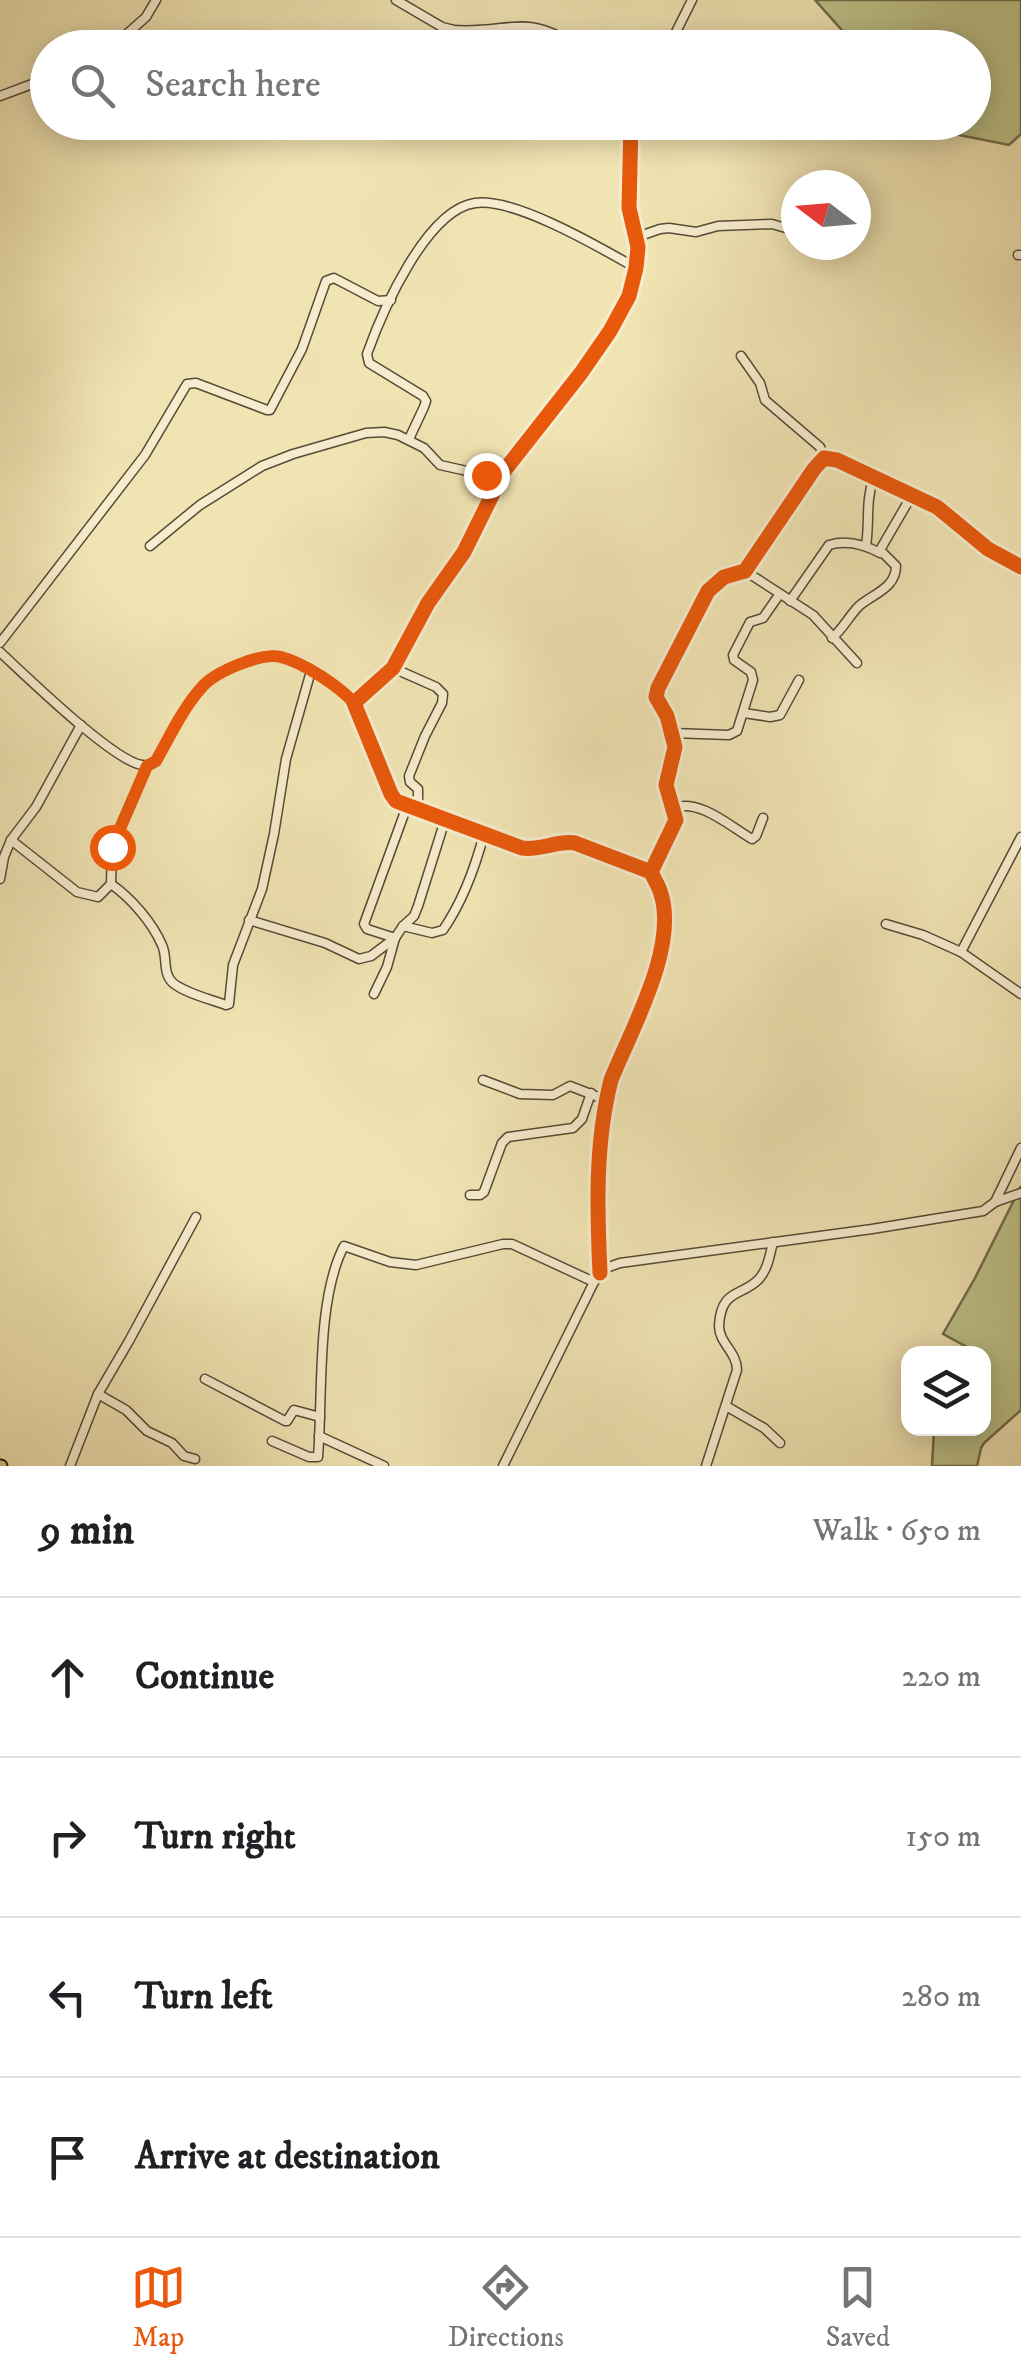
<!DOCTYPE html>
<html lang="en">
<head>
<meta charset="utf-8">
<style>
  body { margin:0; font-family:"IM FELL DW Pica",serif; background:#f6f6f6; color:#202124 }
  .controls { position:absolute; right:30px; bottom:30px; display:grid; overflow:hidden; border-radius:20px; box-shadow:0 5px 25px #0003 }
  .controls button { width:90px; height:90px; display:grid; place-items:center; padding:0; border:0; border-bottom:2px solid #e0e0e0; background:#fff; color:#202124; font:50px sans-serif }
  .compass { position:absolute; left:781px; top:170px; width:90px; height:90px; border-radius:50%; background:#fff; box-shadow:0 5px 25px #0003; rotate:286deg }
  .stop { position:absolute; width:30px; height:30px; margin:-22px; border:8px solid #ea580c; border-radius:50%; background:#fff }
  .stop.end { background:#ea580c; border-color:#fff; box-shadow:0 2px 10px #0008 }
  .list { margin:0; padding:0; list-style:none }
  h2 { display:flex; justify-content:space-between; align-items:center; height:130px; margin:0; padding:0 40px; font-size:42px }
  h2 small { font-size:32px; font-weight:400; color:#757577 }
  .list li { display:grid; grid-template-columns:65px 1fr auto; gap:30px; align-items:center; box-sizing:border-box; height:160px; padding:0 40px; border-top:2px solid #e0e0e0 }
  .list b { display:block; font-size:38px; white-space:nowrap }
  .list em { font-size:32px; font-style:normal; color:#757577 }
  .icon { flex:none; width:55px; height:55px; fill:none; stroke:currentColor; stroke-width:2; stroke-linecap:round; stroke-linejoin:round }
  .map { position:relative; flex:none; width:1021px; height:1466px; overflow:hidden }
  .search { position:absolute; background:#fff; box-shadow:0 5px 25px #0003; left:30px; right:30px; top:30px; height:110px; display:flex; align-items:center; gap:25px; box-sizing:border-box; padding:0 35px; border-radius:55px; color:#757577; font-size:38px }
  .sheet { height:770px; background:#fff }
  nav { display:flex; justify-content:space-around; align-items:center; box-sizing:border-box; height:140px; border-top:2px solid #e0e0e0; background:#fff; font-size:28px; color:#757577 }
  nav a { display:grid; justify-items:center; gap:5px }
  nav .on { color:#ea580c }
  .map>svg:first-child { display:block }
</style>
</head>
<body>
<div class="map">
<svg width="1021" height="1466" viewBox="0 0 1021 1466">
  <rect width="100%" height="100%" fill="#f1e4b3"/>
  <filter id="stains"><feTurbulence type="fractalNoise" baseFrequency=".002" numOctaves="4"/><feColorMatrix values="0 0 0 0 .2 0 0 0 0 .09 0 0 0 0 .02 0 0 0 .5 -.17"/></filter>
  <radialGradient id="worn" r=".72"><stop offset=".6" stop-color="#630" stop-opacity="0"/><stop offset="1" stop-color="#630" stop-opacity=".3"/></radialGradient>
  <g fill="#bec38a" stroke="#716d4c" stroke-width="2.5">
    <path d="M815,0H1021V134L1009,145L909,125L907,123L974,122V48L857,47Z"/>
    <path d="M1021,1186V1410L984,1443L981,1448L977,1466H932L934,1429L984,1428V1354L969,1353L967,1347L943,1334L975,1278Z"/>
  </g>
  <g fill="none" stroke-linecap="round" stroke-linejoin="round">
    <g stroke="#574a37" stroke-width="11">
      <g id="minor">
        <path d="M396,0L442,27L454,30C510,34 524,11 579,48"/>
        <path d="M111,48L146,17L156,0"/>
        <path d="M666,48L672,40L692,0"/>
        <path d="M0,96L48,78"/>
        <path d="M637,237L660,229L669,228L696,232L718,226L772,224L796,231"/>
        <path d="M1018,255H1021"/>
        <path d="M741,356L760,383L765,400L820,447L824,458"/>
        <path d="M409,439L424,407L426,401L423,396L369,363L367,354C382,312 426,210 475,203C514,197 601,248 636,268"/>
        <path d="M150,546L200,505L262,466L293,454L366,433L384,432L398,435L424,448L440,465L485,475L498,483"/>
        <path d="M866,546C870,520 865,503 874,476"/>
        <path d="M745,571L813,615L857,663"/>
        <path d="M790,601L829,545C846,540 865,545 880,553"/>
        <path d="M832,638C843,629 849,616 859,606C873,594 896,588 896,566L880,550L912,495"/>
        <path d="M0,643L145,455L187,384L196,383L267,410H270L302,349L326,281L334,278L378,301L391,300"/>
        <path d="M0,652C25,675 113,761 142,765C150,766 149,765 156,761C170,736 183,708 202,687C215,672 261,652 281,657C303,662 339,686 354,703"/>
        <path d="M393,668L436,687L443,694L442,703L425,736L409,776L410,782L418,789V810"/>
        <path d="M744,713L770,717L780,715L799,680"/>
        <path d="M672,733L729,735L737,731L753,680L751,672L734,660L733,655L750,622L763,618L779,595"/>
        <path d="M674,808C699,798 731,827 752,839L756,836L763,818"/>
        <path d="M11,840L77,892L98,897L111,884L112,847L147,766"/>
        <path d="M651,872L676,820L666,785L675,747L667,716L656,697L658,688L708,591L724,577L745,571L814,469L824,458L837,460L937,507L988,549L1021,567"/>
        <path d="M0,879L4,857L11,840L36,807L81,725"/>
        <path d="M111,884C131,898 152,922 162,945C168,958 162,973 173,983C187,994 210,999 226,1005L229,1004L233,965L262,889L274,834L286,759L311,671"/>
        <path d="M249,920L325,943L359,959L371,956L395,938"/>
        <path d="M886,924L923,935L961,952L1021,994"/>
        <path d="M403,926L432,933L443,930C463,901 475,868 484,834"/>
        <path d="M395,938L367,929L364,924L407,806"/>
        <path d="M961,952L1021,837"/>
        <path d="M374,994L387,967L395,938L403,926L414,916L418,906L445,820"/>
        <path d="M483,1080L520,1094L553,1095L570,1086L606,1100"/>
        <path d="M470,1195H480L484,1192L502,1143L508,1137L573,1128L582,1119L591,1093"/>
        <path d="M995,1202L1021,1193"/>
        <path d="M600,1273C597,1209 595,1143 611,1080C631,1030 678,948 661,894C659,886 654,879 651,872L575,843C557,840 541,851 522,848L396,801L391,794L354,703L393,668L428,603L464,552L504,471L581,373L610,331L629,296L636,268L638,247L629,208L631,122"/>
        <path d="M205,1379L285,1421H287L294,1410L320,1417"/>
        <path d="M98,1394L126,1410L147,1431L172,1443L184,1456L195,1459"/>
        <path d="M726,1406L764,1428L780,1443"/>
        <path d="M319,1436L384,1466"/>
        <path d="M272,1441L309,1457H318C323,1396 316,1300 344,1246L390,1262L416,1265L503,1244H512L594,1282"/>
        <path d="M70,1466L98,1394L129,1341L196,1217"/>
        <path d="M503,1466L594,1282L606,1268L620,1263L872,1229L983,1211L995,1202L1021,1148"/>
        <path d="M706,1466L737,1370C737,1352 719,1343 719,1326C721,1288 742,1297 759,1279C768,1269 770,1254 773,1242"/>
      </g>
    </g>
    <g stroke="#24170e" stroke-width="15">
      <path id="highway" d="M0,1466H1"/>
    </g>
    <use href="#minor" stroke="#f6edce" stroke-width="8"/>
    <use href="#highway" stroke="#e8c27a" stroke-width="11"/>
    <g stroke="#f6edce" stroke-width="21">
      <g id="cycleway">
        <path d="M651,872L676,820L666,785L675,747L667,716L656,697L658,688L708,591L724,577L745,571L814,469L824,458L837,460L937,507L988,549L1021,567"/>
        <path d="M600,1273C597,1209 595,1143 611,1080C631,1030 678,948 661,894C659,886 654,879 651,872L575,843C557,840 541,851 522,848L396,801L391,794L354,703L393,668L428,603L464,552L504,471L581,373L610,331L629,296L636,268L638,247L629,208L631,122"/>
      </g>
    </g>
    <use href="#cycleway" stroke="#e8590c" stroke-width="15"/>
  </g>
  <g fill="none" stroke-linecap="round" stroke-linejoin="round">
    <path stroke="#ea580c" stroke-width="12" d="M112,847L147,766L156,761C170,736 183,708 202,687C215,672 261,652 281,657C304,663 339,686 354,703L394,668L428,602L464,552L498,483L486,475"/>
  </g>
  <rect width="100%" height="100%" filter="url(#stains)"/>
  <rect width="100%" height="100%" fill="url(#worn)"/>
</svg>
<div class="controls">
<button><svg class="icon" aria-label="layers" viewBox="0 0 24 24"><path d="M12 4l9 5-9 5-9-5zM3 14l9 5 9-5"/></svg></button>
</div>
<svg class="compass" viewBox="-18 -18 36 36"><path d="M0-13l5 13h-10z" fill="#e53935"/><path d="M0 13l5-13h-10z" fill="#757577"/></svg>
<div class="stop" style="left:112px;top:847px"></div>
<div class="stop end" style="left:486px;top:475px"></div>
<div class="search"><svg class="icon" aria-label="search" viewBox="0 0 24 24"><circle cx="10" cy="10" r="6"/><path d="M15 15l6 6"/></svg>Search here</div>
</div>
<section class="sheet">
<h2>9 min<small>Walk · 650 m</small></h2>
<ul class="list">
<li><svg class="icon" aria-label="ahead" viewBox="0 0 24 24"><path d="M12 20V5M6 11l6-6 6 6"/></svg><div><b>Continue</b></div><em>220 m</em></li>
<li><svg class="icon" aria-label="right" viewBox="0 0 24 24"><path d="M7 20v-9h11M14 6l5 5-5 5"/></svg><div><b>Turn right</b></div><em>150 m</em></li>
<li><svg class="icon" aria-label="left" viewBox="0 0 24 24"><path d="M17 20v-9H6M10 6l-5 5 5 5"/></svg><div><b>Turn left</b></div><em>280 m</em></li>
<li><svg class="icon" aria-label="arrive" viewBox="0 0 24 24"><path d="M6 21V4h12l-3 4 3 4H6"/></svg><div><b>Arrive at destination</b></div></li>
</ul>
</section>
<nav>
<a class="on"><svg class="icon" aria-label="map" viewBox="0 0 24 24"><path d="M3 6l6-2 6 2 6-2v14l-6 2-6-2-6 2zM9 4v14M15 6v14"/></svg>Map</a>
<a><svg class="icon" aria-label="directions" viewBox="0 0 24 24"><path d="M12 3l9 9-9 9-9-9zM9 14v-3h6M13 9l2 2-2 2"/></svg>Directions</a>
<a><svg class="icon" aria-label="saved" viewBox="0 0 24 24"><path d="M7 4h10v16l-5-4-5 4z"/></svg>Saved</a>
</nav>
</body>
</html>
